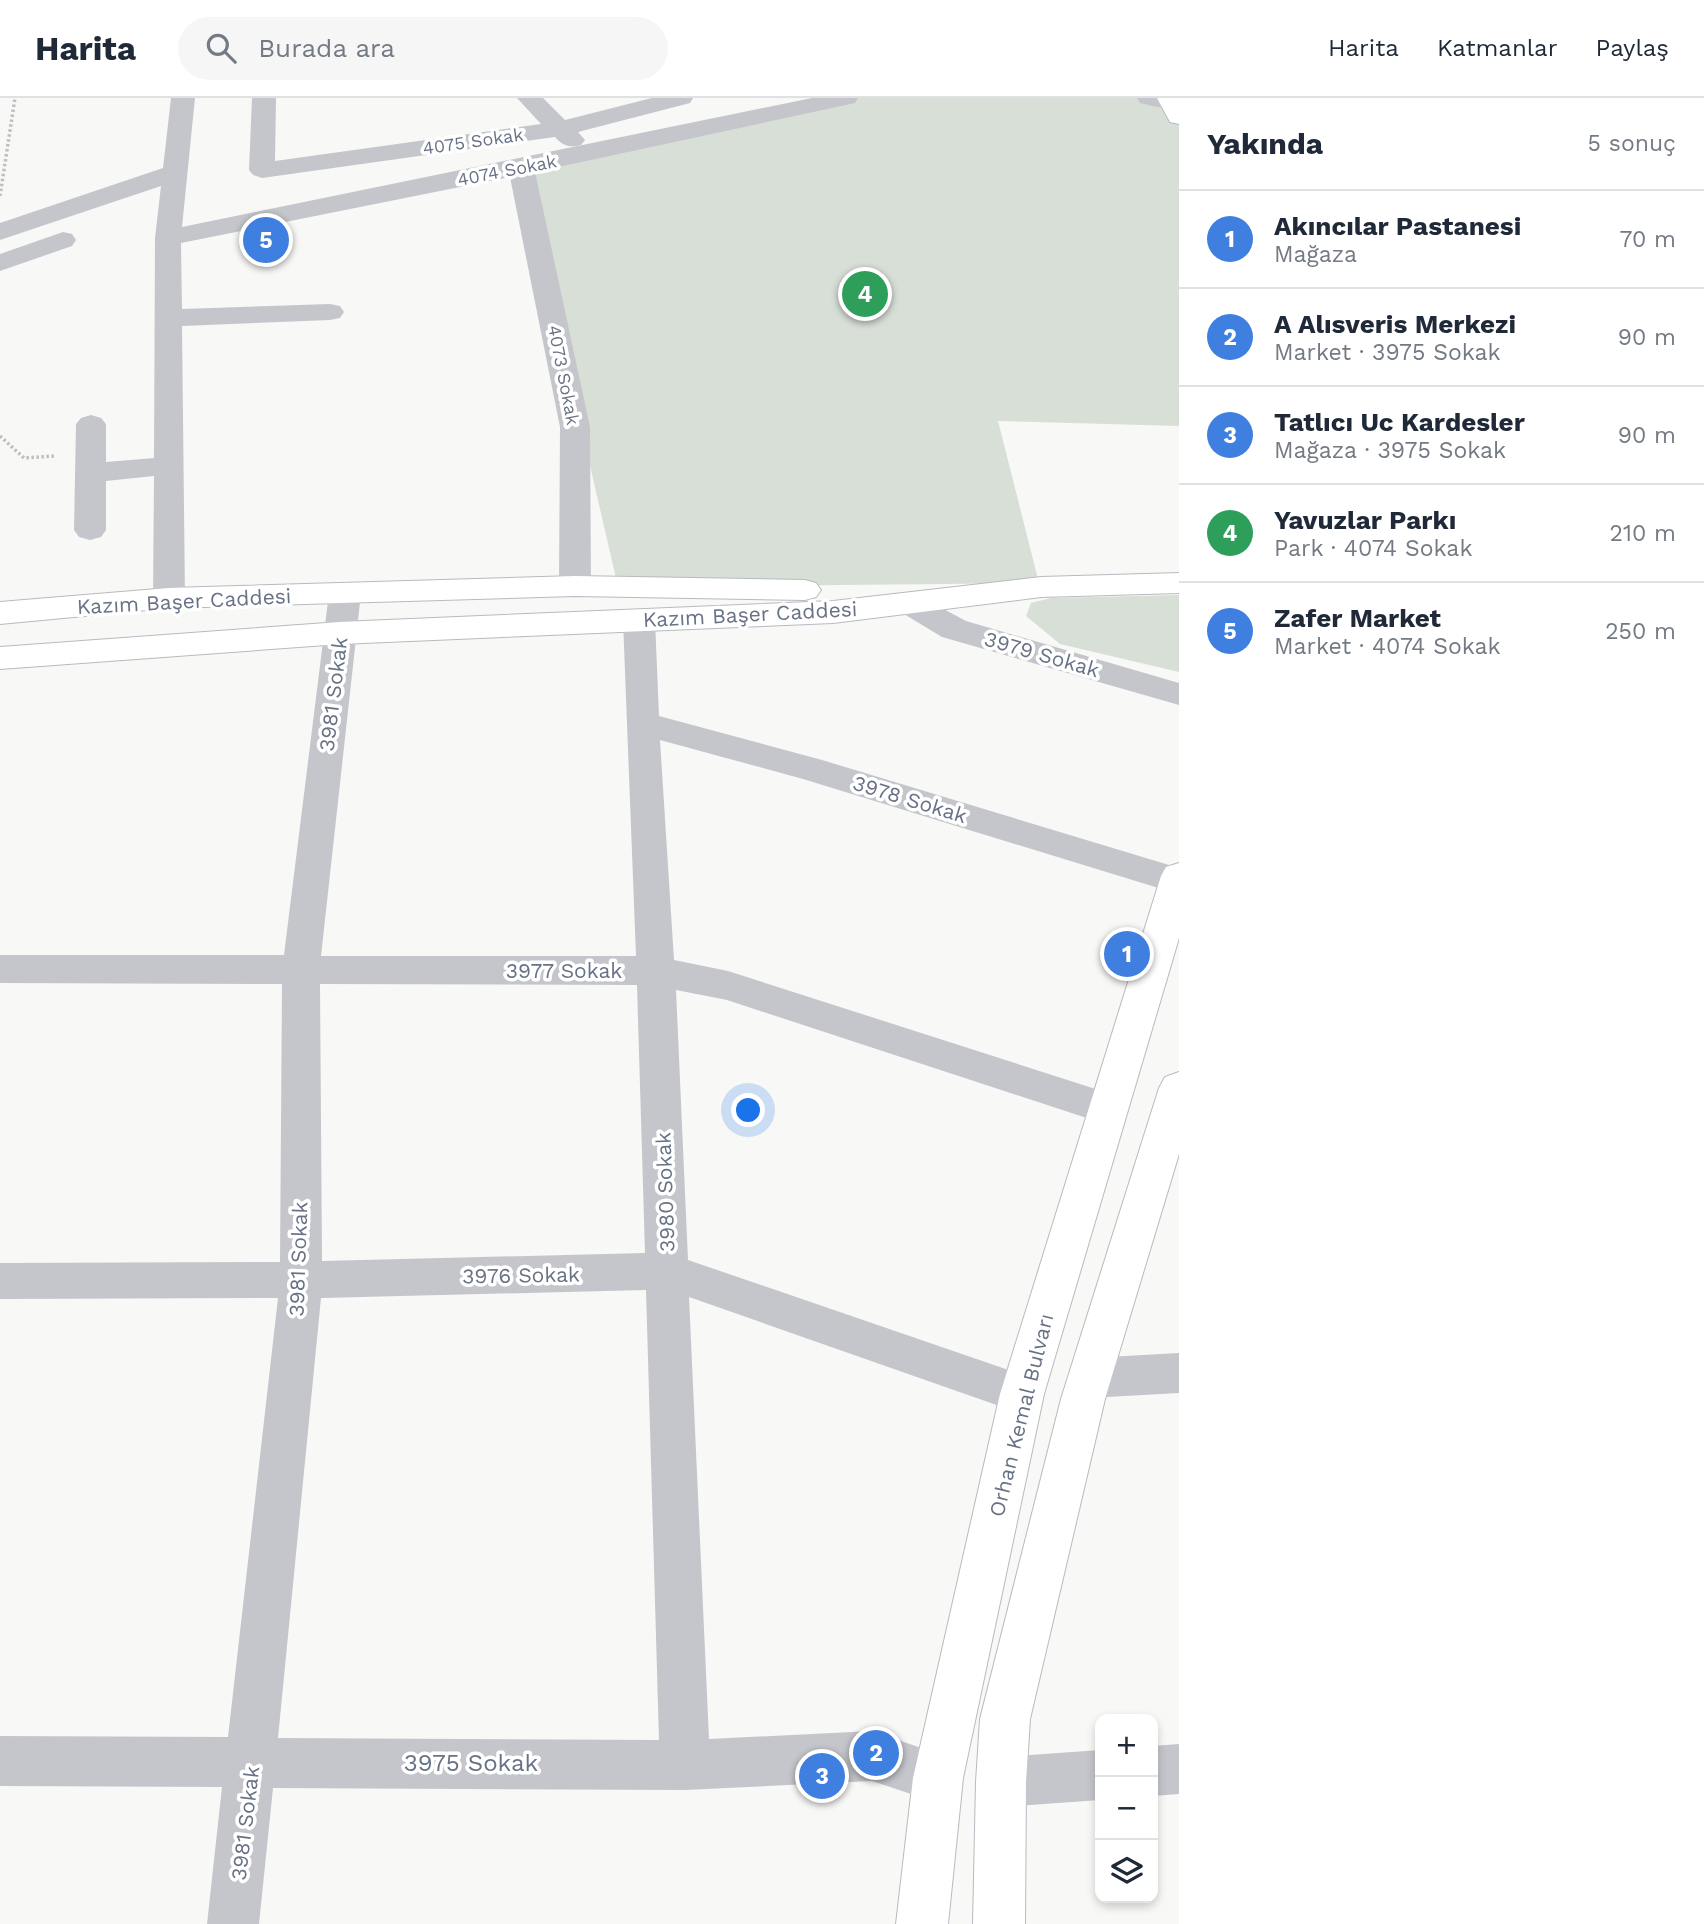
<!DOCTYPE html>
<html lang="tr">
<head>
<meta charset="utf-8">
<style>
  body { margin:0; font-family:"Work Sans",sans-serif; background:#f6f6f7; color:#1f2937 }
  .controls { position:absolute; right:21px; bottom:21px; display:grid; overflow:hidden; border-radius:14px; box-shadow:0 4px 10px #0003 }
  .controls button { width:63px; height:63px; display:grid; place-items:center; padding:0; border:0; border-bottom:2px solid #e0e1e3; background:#fff; color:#1f2937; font:35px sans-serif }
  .you { position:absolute; left:749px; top:1013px; width:24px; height:24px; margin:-18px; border:5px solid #fff; border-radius:50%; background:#1a73e8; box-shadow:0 0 0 10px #1a73e833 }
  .badge { display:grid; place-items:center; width:46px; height:46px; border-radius:50%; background:#ea580c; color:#fff; font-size:23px; font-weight:700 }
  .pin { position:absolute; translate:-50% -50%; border:4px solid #fff; box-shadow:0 2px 7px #0006 }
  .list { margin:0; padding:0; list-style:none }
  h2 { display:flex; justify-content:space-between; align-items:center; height:91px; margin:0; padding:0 28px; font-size:30px }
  h2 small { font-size:23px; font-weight:400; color:#747a83 }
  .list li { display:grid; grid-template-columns:46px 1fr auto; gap:21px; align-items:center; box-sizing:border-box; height:98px; padding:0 28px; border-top:2px solid #e0e1e3 }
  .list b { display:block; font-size:26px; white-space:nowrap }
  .list p { margin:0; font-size:23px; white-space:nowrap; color:#747a83 }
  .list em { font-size:23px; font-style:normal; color:#747a83 }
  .icon { flex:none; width:38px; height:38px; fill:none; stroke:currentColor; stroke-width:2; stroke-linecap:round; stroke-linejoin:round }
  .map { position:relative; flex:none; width:1179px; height:1826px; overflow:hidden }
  header { display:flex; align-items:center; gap:42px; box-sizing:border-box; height:98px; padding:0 35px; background:#fff; border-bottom:2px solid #e0e1e3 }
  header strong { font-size:33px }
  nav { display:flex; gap:38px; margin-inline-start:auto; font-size:24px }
  .search { width:490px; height:63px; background:#f6f6f7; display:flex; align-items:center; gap:18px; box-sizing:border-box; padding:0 24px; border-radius:38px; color:#747a83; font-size:26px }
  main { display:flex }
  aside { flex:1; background:#fff }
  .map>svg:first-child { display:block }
</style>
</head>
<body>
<header>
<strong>Harita</strong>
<div class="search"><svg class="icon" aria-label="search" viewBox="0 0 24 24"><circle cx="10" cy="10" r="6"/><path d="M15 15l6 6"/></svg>Burada ara</div>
<nav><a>Harita</a><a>Katmanlar</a><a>Paylaş</a></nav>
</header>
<main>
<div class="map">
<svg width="1179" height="1826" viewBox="0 0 1179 1826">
  <rect width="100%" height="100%" fill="#f8f8f6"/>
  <g fill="#d8dfd7">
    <path d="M844,0H1169L1179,23V328L998,323L1039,485L618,489L521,69Z"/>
    <path d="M1179,497V574L1060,546L1026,518L1031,505L1051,500Z"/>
  </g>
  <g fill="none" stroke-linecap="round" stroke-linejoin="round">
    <g stroke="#b7babf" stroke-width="2">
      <g id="major">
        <path d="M1157,0H1179V26L1170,24Z"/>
        <path d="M1179,475V495L1041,499L833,525L340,546L0,571V549L340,524L833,503L1041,479Z"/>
        <path d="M575,478L805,482L816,485L821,492L816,499L805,502L575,498L169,510L0,526V504L169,490Z"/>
        <path d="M1179,765V840L1044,1296L963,1680L948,1826H896L913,1680L1000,1296L1161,778L1166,769Z"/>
        <path d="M1179,974V1056L1105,1301L1030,1621L1026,1684L1025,1826H973L976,1684L980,1621L1061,1301L1159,990L1165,979Z"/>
      </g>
    </g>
    <g stroke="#bebfc2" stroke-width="3.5" stroke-dasharray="2.5 2.5" stroke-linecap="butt">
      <path d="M0,98L15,0"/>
      <path d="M0,338L24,360L54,358"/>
    </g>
    <g fill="#c4c6cb" fill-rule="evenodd">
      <path d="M171,0H195L182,129L812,0H858L855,5L846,7L535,74L590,329L591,488L586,495L575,498L564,495L559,488L560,329L510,79L181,145L182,211L330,206L340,208L344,214L340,220L330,222L182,228L185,500L180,507L169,510L158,507L153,500L154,378L106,383V432L101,439L90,442L79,439L74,432L76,326L81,320L91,317L101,320L106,326V364L154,360L155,140L161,88L0,142V125L163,70Z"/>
      <path d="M252,0H276L275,63L541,26L517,0H543L565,22L652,0H693L690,5L578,34L585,42L581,47C569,50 563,48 555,39L262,80L253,77L249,72Z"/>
      <path d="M1137,0H1179V9C1166,12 1153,8 1140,5Z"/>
      <path d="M63,134L72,136L76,142L72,148L0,173V156Z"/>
      <path d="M345,485L356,488L361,495L321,858H636L623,522L628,514L639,511L650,514L655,522L659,618L822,662L1179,770L1178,796L803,681L660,642L674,862L728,873L1108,995L1122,1000L1128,1011L1122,1022L1108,1027L727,902L676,892L688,1162L1038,1282L1044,1296L1038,1310L1022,1316L689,1199L709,1641L872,1633L956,1662L963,1680L956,1698L938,1705L872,1683L685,1692L273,1690L259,1826H207L222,1689L0,1688V1638L228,1639L278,1200L0,1201V1165L280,1164L282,886L0,885V857H284L329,495L334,488ZM320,886L637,887L645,1155L322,1163ZM646,1192L659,1642L278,1640L321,1200Z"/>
      <path d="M910,496L921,499L966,523L1179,585V607L942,539L899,513L894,506L899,499Z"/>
      <path d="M1179,1255V1295L1089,1300L1073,1294L1067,1280L1073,1266L1089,1260Z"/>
      <path d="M1179,1646V1696L1153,1698V1648Z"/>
      <path d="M1100,1652V1702L1001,1709L983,1702L976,1684L983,1666L1001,1659Z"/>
    </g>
    <use href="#major" fill="#fff" fill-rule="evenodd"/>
  </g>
  <g text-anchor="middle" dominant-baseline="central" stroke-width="7" stroke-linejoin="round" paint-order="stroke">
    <g font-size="18" fill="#687286" stroke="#fff">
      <text transform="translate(473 43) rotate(-8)">4075 Sokak</text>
      <text transform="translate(507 72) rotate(-11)">4074 Sokak</text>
      <text transform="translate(564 277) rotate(79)">4073 Sokak</text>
    </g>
    <g font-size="21" fill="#687286" stroke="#fff">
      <text transform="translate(184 503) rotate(-3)">Kazım Başer Caddesi</text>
      <text transform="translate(750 516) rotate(-3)">Kazım Başer Caddesi</text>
      <text transform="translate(1042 556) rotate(16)">3979 Sokak</text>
      <text transform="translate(333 596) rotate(-83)">3981 Sokak</text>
      <text transform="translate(910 701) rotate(17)">3978 Sokak</text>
      <text x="564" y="872">3977 Sokak</text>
      <text transform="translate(665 1094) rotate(-92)">3980 Sokak</text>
      <text transform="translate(298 1161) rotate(-88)">3981 Sokak</text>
      <text transform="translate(521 1177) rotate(-1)">3976 Sokak</text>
      <text transform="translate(1021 1317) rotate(-76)">Orhan Kemal Bulvarı</text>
      <text transform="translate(245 1725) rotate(-83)">3981 Sokak</text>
    </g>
    <g font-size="24" fill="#687286" stroke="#fff">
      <text x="471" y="1665">3975 Sokak</text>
    </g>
  </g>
</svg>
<div class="controls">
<button>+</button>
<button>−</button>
<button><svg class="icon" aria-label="layers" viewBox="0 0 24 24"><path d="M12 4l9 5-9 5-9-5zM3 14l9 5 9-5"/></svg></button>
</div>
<div class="you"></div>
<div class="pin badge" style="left:1127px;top:856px;background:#3f7fe0">1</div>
<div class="pin badge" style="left:876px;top:1655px;background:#3f7fe0">2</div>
<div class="pin badge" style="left:822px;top:1678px;background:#3f7fe0">3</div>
<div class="pin badge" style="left:865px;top:196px;background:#2e9e5b">4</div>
<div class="pin badge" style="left:266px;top:142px;background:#3f7fe0">5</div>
</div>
<aside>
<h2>Yakında<small>5 sonuç</small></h2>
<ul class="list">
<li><span class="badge" style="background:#3f7fe0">1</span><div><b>Akıncılar Pastanesi</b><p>Mağaza</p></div><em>70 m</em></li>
<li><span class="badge" style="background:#3f7fe0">2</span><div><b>A Alısveris Merkezi</b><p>Market · 3975 Sokak</p></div><em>90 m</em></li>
<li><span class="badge" style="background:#3f7fe0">3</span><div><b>Tatlıcı Uc Kardesler</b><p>Mağaza · 3975 Sokak</p></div><em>90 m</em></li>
<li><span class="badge" style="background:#2e9e5b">4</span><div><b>Yavuzlar Parkı</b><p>Park · 4074 Sokak</p></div><em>210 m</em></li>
<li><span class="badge" style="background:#3f7fe0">5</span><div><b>Zafer Market</b><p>Market · 4074 Sokak</p></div><em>250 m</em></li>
</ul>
</aside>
</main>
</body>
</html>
